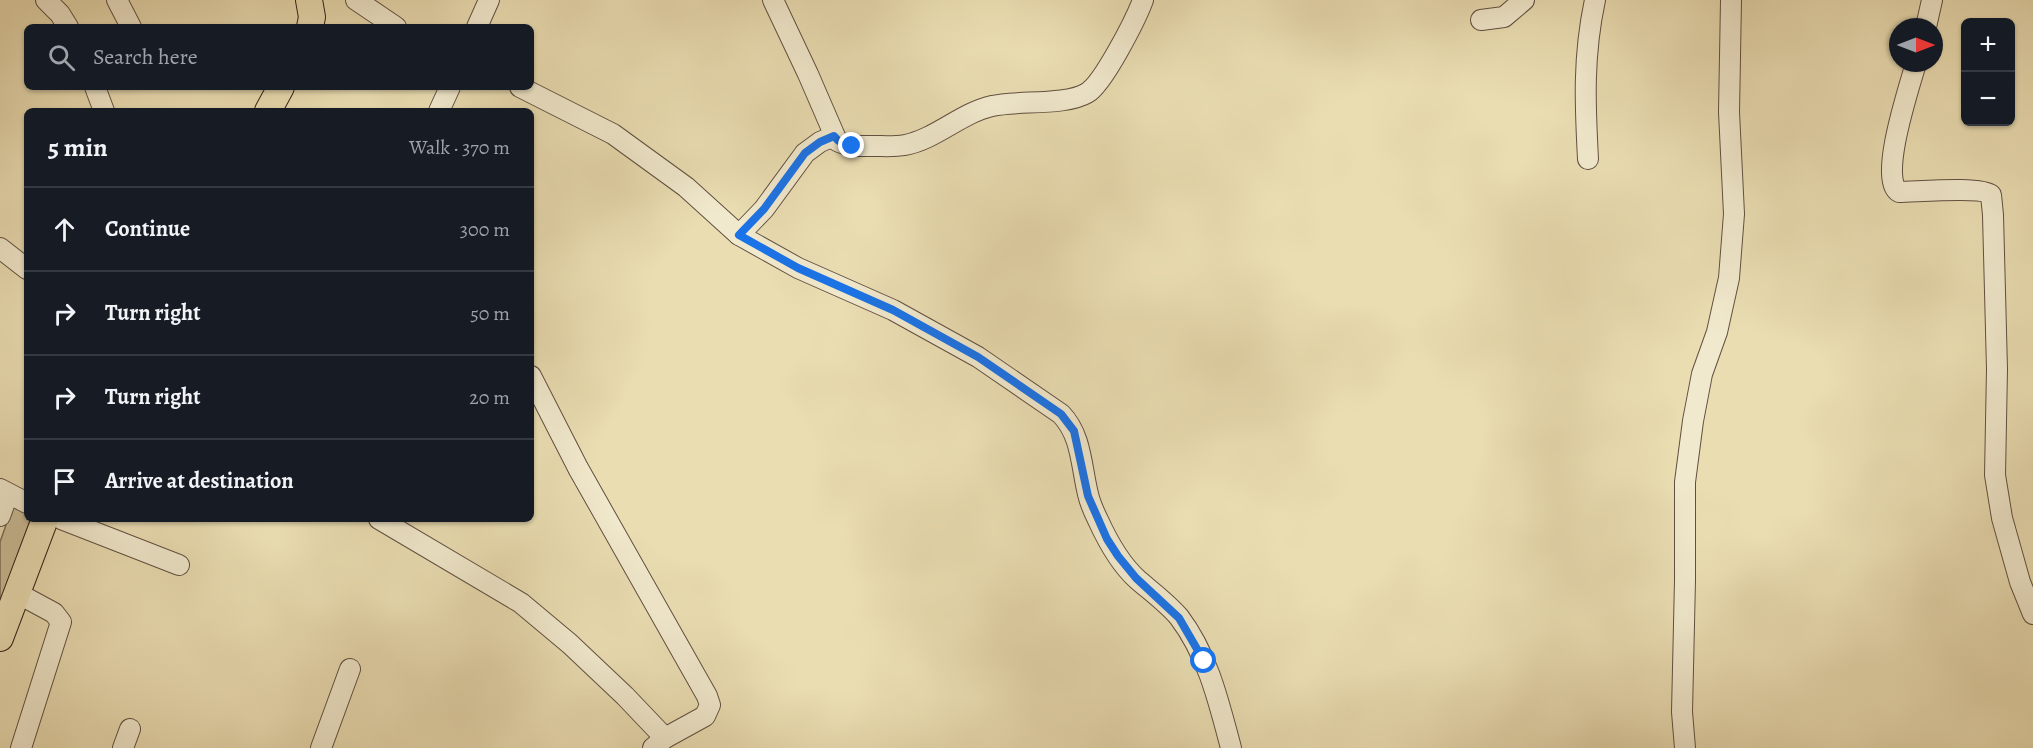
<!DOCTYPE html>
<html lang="en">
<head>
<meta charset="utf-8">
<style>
  body { margin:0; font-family:Alegreya,serif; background:#242831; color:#f1f3f6 }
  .controls { position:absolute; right:18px; top:18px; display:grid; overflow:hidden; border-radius:9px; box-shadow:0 2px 4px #0004 }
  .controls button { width:54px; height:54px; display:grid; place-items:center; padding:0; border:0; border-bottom:2px solid #363941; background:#171b24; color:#f1f3f6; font:30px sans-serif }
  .compass { position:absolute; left:1889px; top:18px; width:54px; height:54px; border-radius:50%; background:#171b24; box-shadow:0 2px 4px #0004; rotate:90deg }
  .stop { position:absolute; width:18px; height:18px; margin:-14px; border:4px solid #1a73e8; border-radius:50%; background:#fff }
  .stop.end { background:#1a73e8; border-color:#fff; box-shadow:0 2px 6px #0008 }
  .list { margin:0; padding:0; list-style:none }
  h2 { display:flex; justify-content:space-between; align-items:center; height:78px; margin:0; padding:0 24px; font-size:26px }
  h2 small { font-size:20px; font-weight:400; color:#9ea1a6 }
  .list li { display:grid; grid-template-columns:39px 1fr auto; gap:18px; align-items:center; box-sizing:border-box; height:84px; padding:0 24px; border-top:2px solid #363941 }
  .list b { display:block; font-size:22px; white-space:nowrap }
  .list em { font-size:20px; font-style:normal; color:#9ea1a6 }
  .icon { flex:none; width:33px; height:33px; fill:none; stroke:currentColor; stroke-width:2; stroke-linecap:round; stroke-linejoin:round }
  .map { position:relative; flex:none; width:2033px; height:748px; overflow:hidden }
  .search { position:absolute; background:#171b24; box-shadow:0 2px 4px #0004; left:24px; top:24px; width:510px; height:66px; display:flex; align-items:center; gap:15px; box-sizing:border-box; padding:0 21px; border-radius:9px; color:#9ea1a6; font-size:22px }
  .panel { position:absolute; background:#171b24; box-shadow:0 2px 4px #0004; left:24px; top:108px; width:510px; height:414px; border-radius:9px }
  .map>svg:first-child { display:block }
</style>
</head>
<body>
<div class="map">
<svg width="2033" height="748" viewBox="0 0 2033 748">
  <rect width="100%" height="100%" fill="#eaddb2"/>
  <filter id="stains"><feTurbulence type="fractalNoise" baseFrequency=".00333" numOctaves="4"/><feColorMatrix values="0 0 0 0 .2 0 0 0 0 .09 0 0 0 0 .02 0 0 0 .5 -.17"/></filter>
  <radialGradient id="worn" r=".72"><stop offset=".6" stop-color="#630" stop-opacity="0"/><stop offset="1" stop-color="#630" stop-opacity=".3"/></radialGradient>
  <path fill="#cbbd98" stroke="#7f6f5a" stroke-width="1.5" d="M13,505L27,513V519H31L0,602V542Z"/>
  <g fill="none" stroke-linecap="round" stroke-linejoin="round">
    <g stroke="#615041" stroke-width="22">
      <g id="minor">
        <path d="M46,0L60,14L68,27"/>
        <path d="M117,0L131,27"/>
        <path d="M356,0L396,27"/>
        <path d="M773,0L808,74L837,141C849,147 860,146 873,146C883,146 894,147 905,145C936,139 961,113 992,106C1018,100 1065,106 1087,93C1103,84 1136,19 1143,0"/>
        <path d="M1481,20L1504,17L1524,0"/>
        <path d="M477,27L489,0"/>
        <path d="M1926,27L1932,0"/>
        <path d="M1916,63C1910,85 1878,179 1899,192C1916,192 1981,186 1991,195L1993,215L1997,369L1995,475L2002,518L2020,582L2033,614"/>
        <path d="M95,87L104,111"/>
        <path d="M520,87L613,134L686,187L739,235L764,209L805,153L820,142L834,136"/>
        <path d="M439,111L450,87"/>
        <path d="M1588,159C1585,103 1583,56 1595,0"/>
        <path d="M739,235L798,268L893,310L978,357L1061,414C1082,436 1081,466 1088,494C1090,503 1094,512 1098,520C1108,542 1120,564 1138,580C1152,592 1167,603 1179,617C1208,655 1219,703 1231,748"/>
        <path d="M0,248L27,269"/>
        <path d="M531,376L578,468L707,696L710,705L705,716L665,738L653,748"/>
        <path d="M0,489L27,503"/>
        <path d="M0,516L8,494"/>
        <path d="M61,519L179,565"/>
        <path d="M379,519L521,603L570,644L625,696L665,738"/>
        <path d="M17,593L54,613L61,622L21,748"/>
        <path d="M123,748L130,729"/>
        <path d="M321,748L350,669"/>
        <path d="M1685,748L1682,712L1685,580V482L1693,421L1702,374L1717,332L1729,278L1734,214L1729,112L1731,0"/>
      </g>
    </g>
    <g stroke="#33211b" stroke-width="28">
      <g id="major">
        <path d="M309,0L312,17L310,27"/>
        <path d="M268,111L281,87"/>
        <path d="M0,638L45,519"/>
      </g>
    </g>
    <use href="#minor" stroke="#f1e9cd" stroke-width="20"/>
    <use href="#major" stroke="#eaddb2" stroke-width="26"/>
  </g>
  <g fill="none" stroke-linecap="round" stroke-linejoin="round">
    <path stroke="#1a73e8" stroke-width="8" d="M852,146C844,144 839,143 834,136L820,142L805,153L764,209L739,235L798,268L893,310L978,357L1061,414L1074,431L1088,496L1107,539L1118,556L1136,578L1179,618L1204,661"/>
  </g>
  <rect width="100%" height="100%" filter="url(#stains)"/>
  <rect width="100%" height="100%" fill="url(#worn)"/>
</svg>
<div class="controls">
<button>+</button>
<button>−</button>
</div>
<svg class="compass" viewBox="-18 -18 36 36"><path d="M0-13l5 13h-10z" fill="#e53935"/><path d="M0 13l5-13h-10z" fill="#9ea1a6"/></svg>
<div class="stop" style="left:1204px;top:661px"></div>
<div class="stop end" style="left:852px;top:146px"></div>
<div class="search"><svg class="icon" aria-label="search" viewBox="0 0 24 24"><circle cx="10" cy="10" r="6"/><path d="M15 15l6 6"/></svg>Search here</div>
<section class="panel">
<h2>5 min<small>Walk · 370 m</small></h2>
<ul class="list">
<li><svg class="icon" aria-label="ahead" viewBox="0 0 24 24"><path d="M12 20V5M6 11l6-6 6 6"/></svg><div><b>Continue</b></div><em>300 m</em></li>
<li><svg class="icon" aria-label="right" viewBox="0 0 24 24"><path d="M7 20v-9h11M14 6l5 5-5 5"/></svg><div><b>Turn right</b></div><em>50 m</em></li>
<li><svg class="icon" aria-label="right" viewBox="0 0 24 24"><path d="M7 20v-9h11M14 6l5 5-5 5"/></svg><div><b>Turn right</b></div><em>20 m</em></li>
<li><svg class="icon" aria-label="arrive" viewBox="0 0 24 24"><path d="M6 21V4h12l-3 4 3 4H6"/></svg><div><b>Arrive at destination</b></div></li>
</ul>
</section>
</div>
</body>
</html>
